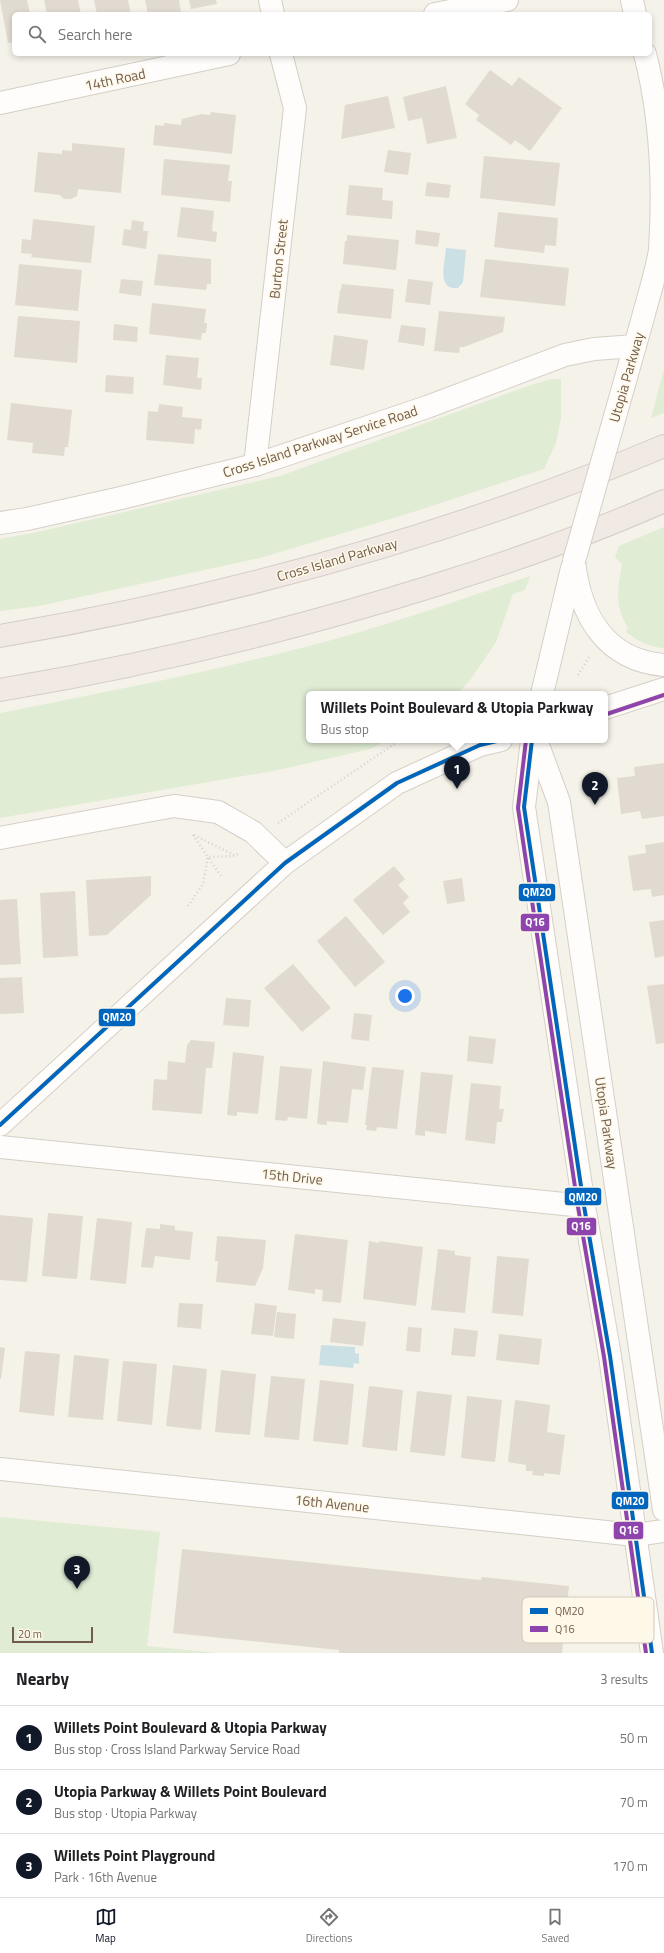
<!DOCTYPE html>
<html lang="en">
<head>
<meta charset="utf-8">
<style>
  body { margin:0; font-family:"Titillium Web",sans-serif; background:#f2f2f2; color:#202124 }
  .scale { position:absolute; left:12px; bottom:10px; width:81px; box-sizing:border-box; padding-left:4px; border:2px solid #725c4b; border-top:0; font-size:11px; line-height:14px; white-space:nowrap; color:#725c4b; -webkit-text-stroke:3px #fef8e9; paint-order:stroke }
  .you { position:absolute; left:405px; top:996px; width:14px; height:14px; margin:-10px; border:3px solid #fff; border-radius:50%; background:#1a73e8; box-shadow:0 0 0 6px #1a73e833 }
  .badge { display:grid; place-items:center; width:26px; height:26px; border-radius:50%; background:#111827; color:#fff; font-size:13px; font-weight:700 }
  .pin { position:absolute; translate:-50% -33px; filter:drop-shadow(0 1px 2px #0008) }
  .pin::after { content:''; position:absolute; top:21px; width:14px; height:12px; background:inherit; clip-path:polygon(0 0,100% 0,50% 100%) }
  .popup { position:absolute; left:306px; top:691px; width:302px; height:52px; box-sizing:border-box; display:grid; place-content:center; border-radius:6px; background:#fff; filter:drop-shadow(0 1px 3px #0005); font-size:13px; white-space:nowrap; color:#757577 }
  .popup b { font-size:15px; color:#202124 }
  .popup::after { content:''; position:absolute; left:50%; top:100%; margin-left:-8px; border:8px solid transparent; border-top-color:#fff }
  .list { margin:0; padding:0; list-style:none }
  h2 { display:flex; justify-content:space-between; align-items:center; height:52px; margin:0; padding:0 16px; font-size:17px }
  h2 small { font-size:13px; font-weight:400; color:#757577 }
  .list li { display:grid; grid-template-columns:26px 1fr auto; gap:12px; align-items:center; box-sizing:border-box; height:64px; padding:0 16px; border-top:1px solid #e0e0e0 }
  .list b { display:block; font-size:15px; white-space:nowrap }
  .list p { margin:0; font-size:13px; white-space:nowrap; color:#757577 }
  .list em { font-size:13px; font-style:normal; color:#757577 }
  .icon { flex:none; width:22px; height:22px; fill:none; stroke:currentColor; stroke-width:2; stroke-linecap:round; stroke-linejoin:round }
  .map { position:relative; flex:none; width:664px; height:1653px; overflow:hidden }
  .search { position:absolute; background:#fff; box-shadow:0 2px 6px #0003; left:12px; right:12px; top:12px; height:44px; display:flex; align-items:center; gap:10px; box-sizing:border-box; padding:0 14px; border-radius:6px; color:#757577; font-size:15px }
  .sheet { height:244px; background:#fff }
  nav { display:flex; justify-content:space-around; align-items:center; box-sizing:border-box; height:56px; border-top:1px solid #e0e0e0; background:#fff; font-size:11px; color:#757577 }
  nav a { display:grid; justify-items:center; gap:2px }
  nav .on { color:#111827 }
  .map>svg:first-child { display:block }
</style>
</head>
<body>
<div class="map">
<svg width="664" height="1653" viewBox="0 0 664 1653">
  <rect width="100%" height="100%" fill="#f5f2e9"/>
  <g fill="#e0ecd4">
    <path d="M664,369V413L651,418Z"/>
    <path d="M552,379H561V418L556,443L544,469L407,514L260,558L39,606L0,611V539L38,532L280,476L531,385Z"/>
    <path d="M664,527V648C649,647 638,641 626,632L628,627C614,606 618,588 622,564L615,557L619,546Z"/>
    <path d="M530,576L525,590L513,594L496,642L471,679L457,694H309V740H387L370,749L278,770L0,818V713C121,689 242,666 360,632C418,615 474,595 530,576Z"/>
    <path d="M0,1517L160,1532L147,1646L217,1653H0Z"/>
  </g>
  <g fill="#cbe0e5">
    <path d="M446,248L466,250L463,282L458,288C436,291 445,262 446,248Z"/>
    <path d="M321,1345L355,1347V1353L359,1354V1364L354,1363L353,1368L319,1365Z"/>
  </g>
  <g fill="#e1dad1">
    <path d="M0,0H27L30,14H14V42L8,43Z"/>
    <path d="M44,0H78L81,14H47Z"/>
    <path d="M94,0H128L131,14H97Z"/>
    <path d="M145,0H179L181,12L148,14Z"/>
    <path d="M189,0H216L217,4L191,9Z"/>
    <path d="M490,70L512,86L519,77L562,108L530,151L515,140L511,145L476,120L479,115L465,104Z"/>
    <path d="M446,86L457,138L427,144L422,118L408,121L403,97Z"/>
    <path d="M388,96L395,128L341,139L345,105Z"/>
    <path d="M211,112L236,115L232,154L153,145L155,125L164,126V123L181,125L182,119L202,114L210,115Z"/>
    <path d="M72,143L125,148L121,193L78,189L77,196L71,199H64L60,195L34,192L38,152L62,154V150L72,151Z"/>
    <path d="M388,150L411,153L408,175L384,172Z"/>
    <path d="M484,156L560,163L555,206L480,198Z"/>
    <path d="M164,159L230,165L228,181H232L230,202L161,195Z"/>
    <path d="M427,182L451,185L449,198L425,196Z"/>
    <path d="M349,185L383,188L382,200L393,201L392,219L346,215Z"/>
    <path d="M181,207L214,211L212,231L217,232L216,242L177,237Z"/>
    <path d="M498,212L558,218L556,246L545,245L544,253L494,247Z"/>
    <path d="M33,219L95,226L91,263L31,257L32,254L21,253L22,239L31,240Z"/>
    <path d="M132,220L144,222L143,231H148L146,249L122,245L124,229L131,230Z"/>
    <path d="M416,230L440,233L438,247L415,244Z"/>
    <path d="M347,235L399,240L396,270L343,264L345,241H347Z"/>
    <path d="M158,254L211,259V284H207L206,290L154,285Z"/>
    <path d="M485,259L569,268L565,306L480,297Z"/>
    <path d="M19,264L82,270L78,311L15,305Z"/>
    <path d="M121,279L143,281L141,296L119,293Z"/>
    <path d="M408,279L433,282L430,305L405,302Z"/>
    <path d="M342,284L394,289L391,319L337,313L340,290H341Z"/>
    <path d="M152,303L206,309L204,323H207L206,333H202L201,340L149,334Z"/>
    <path d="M439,311L505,317L503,332L464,347H460L459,353L434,351Z"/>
    <path d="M18,316L80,321L77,363L14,357Z"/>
    <path d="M114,324L138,327L137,342L113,340Z"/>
    <path d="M401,325L426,328L424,346L398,342Z"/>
    <path d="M334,335L368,340L364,370L330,365Z"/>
    <path d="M166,355L199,358L197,378H202L201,390L163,385Z"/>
    <path d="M106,375L134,377L133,394L105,392Z"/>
    <path d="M11,403L72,410L68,447H65L64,456L32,453L33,443L7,440Z"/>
    <path d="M159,404L183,407L182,417L202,419L201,430L195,429L194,444L146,440L148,411L158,412Z"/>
    <path d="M664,763V816L642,819L640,811L621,814L617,778L635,776L634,767Z"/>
    <path d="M664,842V895L652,897L651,889L633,891L628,856L646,853L645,845Z"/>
    <path d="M394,866L405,879L398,885L409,897L403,903L410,912L383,935L353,900Z"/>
    <path d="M151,876V895L107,935L89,936L86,880Z"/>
    <path d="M462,878L465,901L447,904L443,881Z"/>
    <path d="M75,891L78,956L43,958L40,893Z"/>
    <path d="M17,899L21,964L0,965V900Z"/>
    <path d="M346,916L385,962L355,987L317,941Z"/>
    <path d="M664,920V956L655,958L649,922Z"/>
    <path d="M293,964L331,1008L302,1032L264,988Z"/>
    <path d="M22,977L24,1013L0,1014V978Z"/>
    <path d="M664,984V1043L656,1044L647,986Z"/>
    <path d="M226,998L251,1000L249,1027L223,1025Z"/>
    <path d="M354,1013L372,1015L369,1041L351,1039Z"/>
    <path d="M469,1036L496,1039L493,1064L467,1061Z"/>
    <path d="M191,1040L215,1042L212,1068H206L202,1114L152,1110L154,1079L167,1080L168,1061L185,1063L187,1045Z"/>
    <path d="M233,1052L264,1056L258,1114L237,1112V1116L227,1115Z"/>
    <path d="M323,1061L366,1067L363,1090L352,1089L348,1123L327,1121V1125L317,1124Z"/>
    <path d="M280,1066L312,1069L307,1119L288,1117L287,1121L275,1120Z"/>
    <path d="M372,1067L404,1070L397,1129L377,1127L376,1131L366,1130L367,1125H365Z"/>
    <path d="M421,1072L453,1075L446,1134L425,1131V1136L415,1135Z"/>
    <path d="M471,1083L501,1086L499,1109H504L502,1122H497L495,1144L465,1140Z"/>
    <path d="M48,1213L83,1216L77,1279L42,1276Z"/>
    <path d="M0,1215L33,1218L27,1282L0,1280Z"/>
    <path d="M97,1218L132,1222L126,1284L90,1280Z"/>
    <path d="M160,1224L175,1226V1230L193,1232L190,1260L155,1256L153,1268L141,1267L146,1228L160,1229Z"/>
    <path d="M295,1234L348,1240L341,1303L322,1301L323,1290L315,1289V1294L288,1290Z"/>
    <path d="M217,1236L266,1240L263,1268L255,1286L216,1282L218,1261H215Z"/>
    <path d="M369,1241L379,1243V1241L423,1247L416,1306L363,1299Z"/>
    <path d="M438,1249L455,1251V1255L471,1257L465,1313L431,1310Z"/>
    <path d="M497,1256L529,1259L523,1316L492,1313Z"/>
    <path d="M179,1303L203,1304L201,1329L177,1327Z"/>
    <path d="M255,1303L277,1306L273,1336L251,1334Z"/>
    <path d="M277,1312L296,1314L294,1339L274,1337Z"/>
    <path d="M333,1318L366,1322L363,1346L330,1342Z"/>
    <path d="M408,1327L422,1328L420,1352L406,1351Z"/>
    <path d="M454,1328L478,1331L475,1357L451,1355Z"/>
    <path d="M499,1334L542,1339L539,1365L496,1360Z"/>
    <path d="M0,1347L5,1348L1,1379H0Z"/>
    <path d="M25,1351L60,1354L54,1416L19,1412Z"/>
    <path d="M74,1355L109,1359L103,1420L68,1417Z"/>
    <path d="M123,1361L157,1364L152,1425L117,1421Z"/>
    <path d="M173,1365L207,1369L201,1430L166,1426Z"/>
    <path d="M221,1370L256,1374L250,1435L215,1432Z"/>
    <path d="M271,1376L305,1379L299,1440L264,1437Z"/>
    <path d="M320,1380L354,1384L348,1445L313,1441Z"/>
    <path d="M369,1386L403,1390L397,1451L362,1447Z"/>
    <path d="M417,1391L452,1395L445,1456L410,1452Z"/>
    <path d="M467,1396L502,1400L495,1462L461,1458Z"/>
    <path d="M515,1400L550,1405L547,1432L565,1435L560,1475L544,1473V1476L532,1475L533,1471H526V1465L508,1462Z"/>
    <path d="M182,1549L481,1580L482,1577L569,1586L562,1653H339V1650L173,1633Z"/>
  </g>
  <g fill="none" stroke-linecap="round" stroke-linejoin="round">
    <g stroke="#d4cec6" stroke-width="24">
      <g id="street">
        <path d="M270,0L273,14"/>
        <path d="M435,14L507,0"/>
        <path d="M0,103L229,54"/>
        <path d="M255,465L295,108L281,54"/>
        <path d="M0,1147L584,1206"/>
        <path d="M0,1469L635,1535L664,1531"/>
      </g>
    </g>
    <g stroke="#d6cfc7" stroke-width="24">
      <g id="secondary">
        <path d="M632,0L635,14"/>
        <path d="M608,441C619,401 631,361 642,321C648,298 656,274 660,250C664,186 661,116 645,54"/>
        <path d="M0,523L27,519L121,498L255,465L427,407L565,355L594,349L635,346"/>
        <path d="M574,561C580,615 605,660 664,665"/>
        <path d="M542,694L572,568"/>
        <path d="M605,708L664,689"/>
        <path d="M532,740L524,807L584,1206L610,1356L652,1653"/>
        <path d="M536,740L559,802L664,1510"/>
        <path d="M0,838L174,806L218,812L253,832L285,863"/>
        <path d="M0,1125L285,863L397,783L480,745L501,740"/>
      </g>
    </g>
    <g stroke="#d4cdc5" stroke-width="24">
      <g id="highway">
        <path d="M0,636C227,597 452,535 664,446"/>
        <path d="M0,690C148,665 293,630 436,585C513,561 590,534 664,501"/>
      </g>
    </g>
    <g stroke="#d7d0ca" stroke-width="2.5" stroke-dasharray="1 3" stroke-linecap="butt">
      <path d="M578,675L589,657"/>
      <path d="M278,823L400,740"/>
      <path d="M193,835L208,857L235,856L238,854"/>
      <path d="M194,835L234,855"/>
      <path d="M188,906L203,884L208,857L221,876"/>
    </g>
    <use href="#street" stroke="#fefdfc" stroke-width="22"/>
    <use href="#secondary" stroke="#fefdfc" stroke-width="22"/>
    <use href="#highway" stroke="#f0e9e4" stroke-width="22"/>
    <g stroke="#d6cfc7" stroke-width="24" stroke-linecap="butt">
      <path id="secondary-bridge" d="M574,561L608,441"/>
    </g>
    <use href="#secondary-bridge" stroke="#fefdfc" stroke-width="22"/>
    <g stroke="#fef8e9" stroke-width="7">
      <g id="bus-1">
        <path d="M532,740L524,807L584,1206L610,1356L652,1653"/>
        <path d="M0,1125L285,863L397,783L480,745L501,740"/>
      </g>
    </g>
    <g stroke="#fef8e9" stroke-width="7">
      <g id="bus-2">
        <path d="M607,714L664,695"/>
        <path d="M526,740L518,808L578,1207L604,1357L646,1653"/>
      </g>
    </g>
    <use href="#bus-1" stroke="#0065bd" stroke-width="4"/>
    <use href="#bus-2" stroke="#8e44ad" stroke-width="4"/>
  </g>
  <g text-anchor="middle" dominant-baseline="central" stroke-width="3" stroke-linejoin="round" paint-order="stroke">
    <g font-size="14" fill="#725c4b" stroke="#fef8e9">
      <text transform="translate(115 79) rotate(-12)">14th Road</text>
      <text transform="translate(278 259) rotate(-84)">Burton Street</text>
      <text transform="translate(626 377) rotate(-74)">Utopia Parkway</text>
      <text transform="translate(320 441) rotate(-18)">Cross Island Parkway Service Road</text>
      <text transform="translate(337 559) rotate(-16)">Cross Island Parkway</text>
      <text transform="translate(607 1123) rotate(82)">Utopia Parkway</text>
      <text transform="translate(292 1176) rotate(6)">15th Drive</text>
      <text transform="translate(332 1503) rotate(6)">16th Avenue</text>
    </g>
  </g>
  <rect x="522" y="1597" width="132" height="46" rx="6" fill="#fef8e9" stroke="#d4c9ba" stroke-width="1"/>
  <rect x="530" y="1608" width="18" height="6" fill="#0065bd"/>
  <rect x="530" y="1626" width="18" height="6" fill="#8e44ad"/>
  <g font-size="11" fill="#725c4b">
    <text x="555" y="1615">QM20</text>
    <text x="555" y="1633">Q16</text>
  </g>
  <g stroke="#fef8e9" stroke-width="1.5">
    <rect x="518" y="883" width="38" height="19" rx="4" fill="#0065bd"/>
    <rect x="520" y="913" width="30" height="19" rx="4" fill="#8e44ad"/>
    <rect x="98" y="1008" width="38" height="19" rx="4" fill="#0065bd"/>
    <rect x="564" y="1187" width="38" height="19" rx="4" fill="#0065bd"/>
    <rect x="566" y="1217" width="31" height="19" rx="4" fill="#8e44ad"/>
    <rect x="611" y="1491" width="38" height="19" rx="4" fill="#0065bd"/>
    <rect x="613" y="1521" width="31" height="19" rx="4" fill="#8e44ad"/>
  </g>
  <g font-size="11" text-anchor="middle" font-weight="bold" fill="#fff">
    <text x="537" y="896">QM20</text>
    <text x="535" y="926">Q16</text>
    <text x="117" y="1021">QM20</text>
    <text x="583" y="1201">QM20</text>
    <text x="581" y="1230">Q16</text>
    <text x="630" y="1505">QM20</text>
    <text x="629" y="1534">Q16</text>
  </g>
</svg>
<div class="scale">20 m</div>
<div class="you"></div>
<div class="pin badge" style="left:457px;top:789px">1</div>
<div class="popup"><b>Willets Point Boulevard &amp; Utopia Parkway</b>Bus stop</div>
<div class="pin badge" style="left:595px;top:805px">2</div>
<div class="pin badge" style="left:77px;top:1589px">3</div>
<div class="search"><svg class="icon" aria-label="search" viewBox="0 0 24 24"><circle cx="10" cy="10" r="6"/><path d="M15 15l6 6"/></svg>Search here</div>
</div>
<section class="sheet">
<h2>Nearby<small>3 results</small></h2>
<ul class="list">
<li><span class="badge">1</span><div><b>Willets Point Boulevard &amp; Utopia Parkway</b><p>Bus stop · Cross Island Parkway Service Road</p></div><em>50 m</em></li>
<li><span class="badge">2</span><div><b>Utopia Parkway &amp; Willets Point Boulevard</b><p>Bus stop · Utopia Parkway</p></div><em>70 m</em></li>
<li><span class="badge">3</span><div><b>Willets Point Playground</b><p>Park · 16th Avenue</p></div><em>170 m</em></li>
</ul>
</section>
<nav>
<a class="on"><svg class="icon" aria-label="map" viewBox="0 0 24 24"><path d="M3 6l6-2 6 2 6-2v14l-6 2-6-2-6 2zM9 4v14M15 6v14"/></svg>Map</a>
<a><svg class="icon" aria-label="directions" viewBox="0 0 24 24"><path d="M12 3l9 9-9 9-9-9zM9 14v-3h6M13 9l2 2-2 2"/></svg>Directions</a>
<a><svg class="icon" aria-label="saved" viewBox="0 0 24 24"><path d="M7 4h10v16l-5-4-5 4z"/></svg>Saved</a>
</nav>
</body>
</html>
